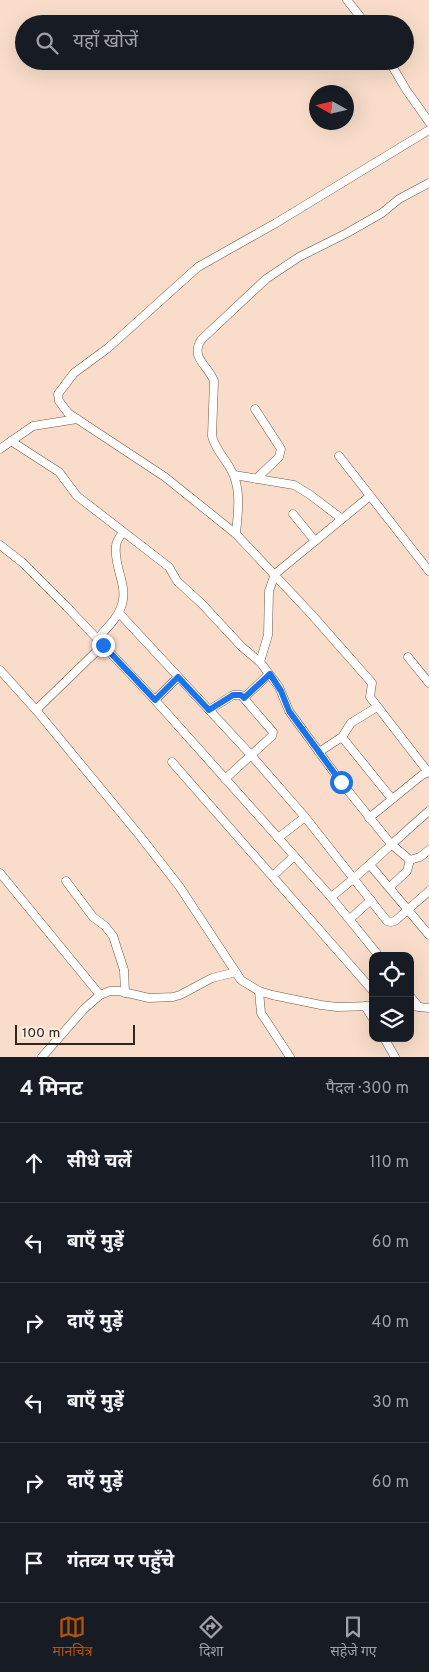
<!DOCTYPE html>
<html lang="hi">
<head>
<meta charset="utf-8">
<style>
  body { margin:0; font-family:Overpass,"Noto Sans Devanagari",sans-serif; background:#20242c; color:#f1f3f6 }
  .controls { position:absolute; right:15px; bottom:15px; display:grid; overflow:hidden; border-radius:10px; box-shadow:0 5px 20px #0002 }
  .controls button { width:45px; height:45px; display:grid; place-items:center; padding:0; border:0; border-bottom:1px solid #363941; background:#171b24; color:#f1f3f6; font:25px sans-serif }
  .compass { position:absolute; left:309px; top:85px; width:45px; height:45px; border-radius:50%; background:#171b24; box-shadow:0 5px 20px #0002; rotate:278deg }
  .scale { position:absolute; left:15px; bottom:12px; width:120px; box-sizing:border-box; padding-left:5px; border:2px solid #31271f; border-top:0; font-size:14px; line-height:18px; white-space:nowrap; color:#31271f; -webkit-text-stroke:4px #fdece1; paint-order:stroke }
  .stop { position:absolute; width:15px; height:15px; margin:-11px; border:4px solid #1a73e8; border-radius:50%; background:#fff }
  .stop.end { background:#1a73e8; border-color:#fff; box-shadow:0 1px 5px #0008 }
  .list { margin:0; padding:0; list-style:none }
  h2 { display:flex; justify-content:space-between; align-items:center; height:65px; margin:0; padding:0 20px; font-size:21px }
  h2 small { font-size:16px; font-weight:400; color:#9ea1a6 }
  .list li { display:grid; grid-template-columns:32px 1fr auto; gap:15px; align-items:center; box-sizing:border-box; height:80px; padding:0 20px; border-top:1px solid #363941 }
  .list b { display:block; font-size:19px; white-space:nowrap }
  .list em { font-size:16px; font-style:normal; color:#9ea1a6 }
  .icon { flex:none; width:28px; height:28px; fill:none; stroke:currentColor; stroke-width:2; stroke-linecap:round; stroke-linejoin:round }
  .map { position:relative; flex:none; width:429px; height:1057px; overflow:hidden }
  .search { position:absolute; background:#171b24; box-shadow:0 5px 20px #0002; left:15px; right:15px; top:15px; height:55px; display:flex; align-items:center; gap:12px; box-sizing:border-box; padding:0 18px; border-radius:28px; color:#9ea1a6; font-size:19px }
  .sheet { height:545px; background:#171b24 }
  nav { display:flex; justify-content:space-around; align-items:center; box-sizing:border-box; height:70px; border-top:1px solid #363941; background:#171b24; font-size:14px; color:#9ea1a6 }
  nav a { display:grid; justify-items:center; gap:2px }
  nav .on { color:#b45309 }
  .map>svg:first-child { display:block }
</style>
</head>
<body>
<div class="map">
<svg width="429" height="1057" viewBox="0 0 429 1057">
  <rect width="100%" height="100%" fill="#f9ddca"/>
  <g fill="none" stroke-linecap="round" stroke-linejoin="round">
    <g stroke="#6f5848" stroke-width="9">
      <g id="minor">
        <path d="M347,0L366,24"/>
        <path d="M389,61L407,91L429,122"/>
        <path d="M255,409L281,449L279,457L256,479"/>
        <path d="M11,441L59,472L77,496L169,567L177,581L202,604L242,647L260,662L279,687L289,711L341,782L391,844L410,860L420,857L429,850"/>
        <path d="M0,449L33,426L77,419"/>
        <path d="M339,456L429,571"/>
        <path d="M234,475L294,485L309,494L342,519"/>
        <path d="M293,514L315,541"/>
        <path d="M236,534C238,511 242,488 230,468C224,457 215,449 212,436L214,381C208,365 190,358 201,340L266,279L299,257L347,233L382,213L399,199L429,183"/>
        <path d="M0,545L23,563L67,607L155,700L331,897L379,956"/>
        <path d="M119,613L251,755L305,817L387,921L391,922L395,921L429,891"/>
        <path d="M97,639C106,629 119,617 122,604C128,585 113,565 116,546C116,541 120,537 123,532"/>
        <path d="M408,657L429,683"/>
        <path d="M260,662L268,635L269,591L275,574L370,496"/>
        <path d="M0,670L36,710L140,836L179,886L241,980L259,991L272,995L321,1005L337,1007L373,1006"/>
        <path d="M244,698L269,674"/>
        <path d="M155,700L178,677"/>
        <path d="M36,710L103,645"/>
        <path d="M209,710L233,695H241L273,732L272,736L225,779"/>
        <path d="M342,737L392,799"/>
        <path d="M319,752L342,737L351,723L377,707"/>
        <path d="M172,762L373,991"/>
        <path d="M428,772L370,697L372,683L313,616L236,534L165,477L68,413L59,401L58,394L74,373L108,348L198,267L276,223L429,130"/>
        <path d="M369,818L422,775L429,772"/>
        <path d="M278,838L305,817"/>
        <path d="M370,865L429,935"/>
        <path d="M0,873L100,995"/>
        <path d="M273,876L294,856"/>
        <path d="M66,881L93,917L105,926L113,936L124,970L125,993"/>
        <path d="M390,887L407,871L410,860"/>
        <path d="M331,897C366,870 396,839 429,811"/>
        <path d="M350,919L371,900"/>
        <path d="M259,991L261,1013L290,1057"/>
        <path d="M410,996L419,1007"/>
        <path d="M365,1006L373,1019"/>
        <path d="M410,1006L429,1008"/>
        <path d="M384,1038L395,1057"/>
        <path d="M42,1057L84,1009L100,995L110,991H119L149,998L173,997L180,995L212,978L236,972"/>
      </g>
    </g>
    <use href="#minor" stroke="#fff" stroke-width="8"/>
  </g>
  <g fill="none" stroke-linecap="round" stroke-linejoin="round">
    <path stroke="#1a73e8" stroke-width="6" d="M103,645L155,700L178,677L209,710L233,695H241L244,698L270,674L281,691L289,711L341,782"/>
  </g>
</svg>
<div class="controls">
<button><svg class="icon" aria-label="locate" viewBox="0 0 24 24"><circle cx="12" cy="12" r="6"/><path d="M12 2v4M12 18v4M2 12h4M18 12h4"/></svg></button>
<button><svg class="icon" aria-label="layers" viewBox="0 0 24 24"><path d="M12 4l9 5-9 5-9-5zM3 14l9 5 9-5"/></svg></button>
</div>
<svg class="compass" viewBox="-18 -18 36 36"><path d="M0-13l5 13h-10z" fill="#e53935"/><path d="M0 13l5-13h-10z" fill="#9ea1a6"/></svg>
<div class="scale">100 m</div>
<div class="stop" style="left:341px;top:782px"></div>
<div class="stop end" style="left:103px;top:645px"></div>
<div class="search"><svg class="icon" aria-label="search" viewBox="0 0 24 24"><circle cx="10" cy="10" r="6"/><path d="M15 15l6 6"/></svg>यहाँ खोजें</div>
</div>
<section class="sheet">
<h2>4 मिनट<small>पैदल · 300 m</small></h2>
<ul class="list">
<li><svg class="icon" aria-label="ahead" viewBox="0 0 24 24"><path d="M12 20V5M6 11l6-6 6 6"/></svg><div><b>सीधे चलें</b></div><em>110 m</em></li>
<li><svg class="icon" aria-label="left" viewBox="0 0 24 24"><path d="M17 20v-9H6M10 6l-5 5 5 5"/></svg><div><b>बाएँ मुड़ें</b></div><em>60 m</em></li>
<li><svg class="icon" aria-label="right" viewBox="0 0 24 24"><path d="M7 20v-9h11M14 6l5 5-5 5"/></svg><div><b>दाएँ मुड़ें</b></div><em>40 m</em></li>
<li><svg class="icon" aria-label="left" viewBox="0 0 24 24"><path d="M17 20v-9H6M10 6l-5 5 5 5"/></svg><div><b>बाएँ मुड़ें</b></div><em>30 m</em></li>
<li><svg class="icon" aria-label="right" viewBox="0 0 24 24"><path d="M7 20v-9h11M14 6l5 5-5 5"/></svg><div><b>दाएँ मुड़ें</b></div><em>60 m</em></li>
<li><svg class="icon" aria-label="arrive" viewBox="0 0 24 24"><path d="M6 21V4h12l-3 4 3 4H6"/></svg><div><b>गंतव्य पर पहुँचे</b></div></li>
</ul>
</section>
<nav>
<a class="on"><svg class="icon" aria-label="map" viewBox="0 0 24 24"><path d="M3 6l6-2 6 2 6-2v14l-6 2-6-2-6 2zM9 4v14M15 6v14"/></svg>मानचित्र</a>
<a><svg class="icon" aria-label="directions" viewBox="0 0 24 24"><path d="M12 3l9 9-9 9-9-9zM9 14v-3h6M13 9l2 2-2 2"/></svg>दिशा</a>
<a><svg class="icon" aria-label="saved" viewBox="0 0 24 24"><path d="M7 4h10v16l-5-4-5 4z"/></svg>सहेजे गए</a>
</nav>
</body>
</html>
